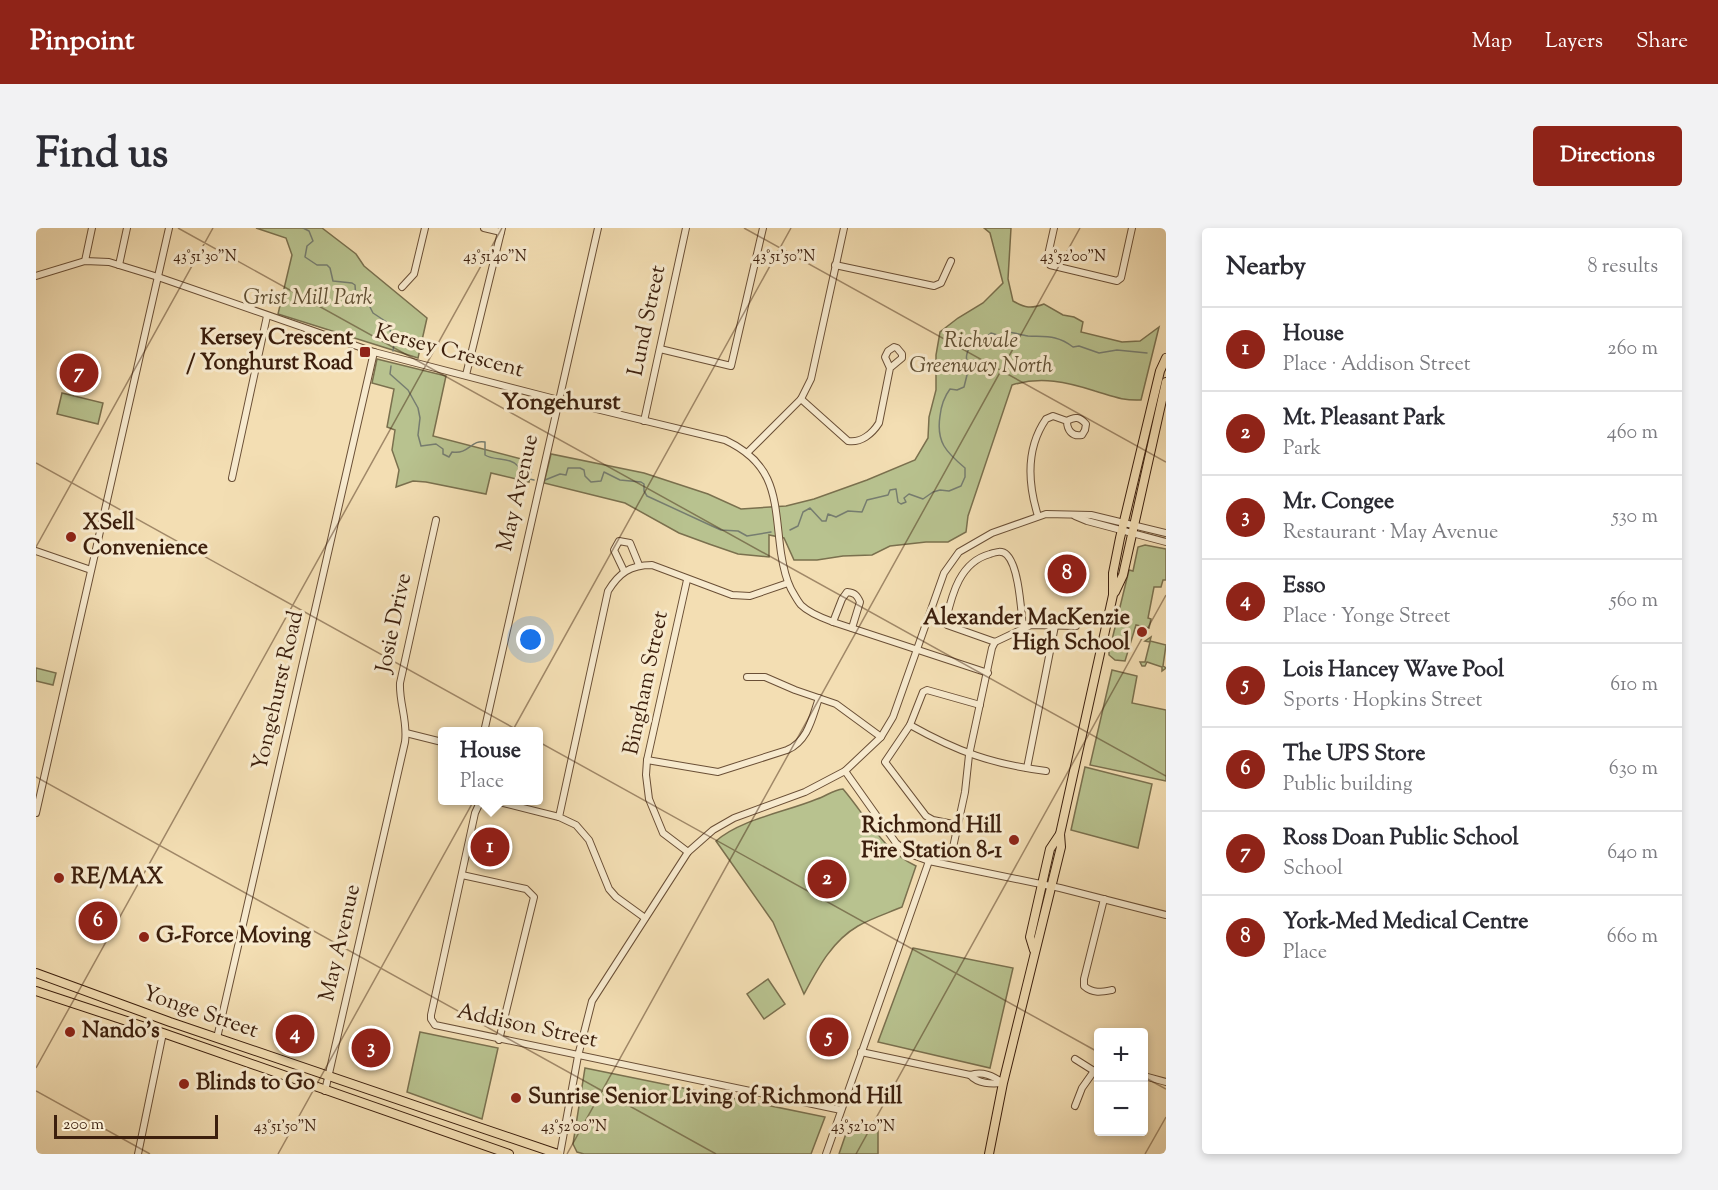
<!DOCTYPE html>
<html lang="en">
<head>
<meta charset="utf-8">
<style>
  body { margin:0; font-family:"Sorts Mill Goudy",serif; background:#f2f2f3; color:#2b2b33 }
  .controls { position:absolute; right:18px; bottom:18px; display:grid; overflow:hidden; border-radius:6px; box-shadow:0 3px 9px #0003 }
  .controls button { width:54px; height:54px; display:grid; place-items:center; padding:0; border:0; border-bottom:2px solid #e1e1e2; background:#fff; color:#2b2b33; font:30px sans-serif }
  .scale { position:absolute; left:18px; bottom:15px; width:164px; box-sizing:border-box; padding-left:6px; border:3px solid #3c1f0d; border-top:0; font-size:16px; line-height:21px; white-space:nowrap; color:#3c1f0d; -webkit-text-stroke:4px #f7eace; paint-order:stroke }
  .you { position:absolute; left:495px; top:412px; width:21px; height:21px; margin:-15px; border:4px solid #fff; border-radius:50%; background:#1a73e8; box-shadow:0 0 0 9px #1a73e833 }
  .badge { display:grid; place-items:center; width:39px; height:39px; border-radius:50%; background:#8f2418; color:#fff; font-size:20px; font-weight:700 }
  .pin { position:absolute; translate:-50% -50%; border:3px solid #fff; box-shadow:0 2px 6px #0006 }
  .popup { position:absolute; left:402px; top:499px; width:105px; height:78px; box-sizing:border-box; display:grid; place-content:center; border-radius:6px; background:#fff; filter:drop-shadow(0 2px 4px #0005); font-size:20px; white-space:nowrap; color:#7c7c81 }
  .popup b { font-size:22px; color:#2b2b33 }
  .popup::after { content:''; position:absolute; left:50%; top:100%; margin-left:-12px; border:12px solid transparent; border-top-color:#fff }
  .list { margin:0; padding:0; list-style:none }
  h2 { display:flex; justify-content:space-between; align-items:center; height:78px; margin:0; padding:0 24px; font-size:26px }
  h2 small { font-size:20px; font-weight:400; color:#7c7c81 }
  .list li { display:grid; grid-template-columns:39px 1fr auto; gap:18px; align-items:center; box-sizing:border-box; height:84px; padding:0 24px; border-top:2px solid #e1e1e2 }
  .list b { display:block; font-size:22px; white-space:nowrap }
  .list p { margin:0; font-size:20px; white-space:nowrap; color:#7c7c81 }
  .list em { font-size:20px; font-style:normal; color:#7c7c81 }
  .map { position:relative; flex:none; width:1130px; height:926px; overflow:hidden; border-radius:6px }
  header { display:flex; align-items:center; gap:36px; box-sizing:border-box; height:84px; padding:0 30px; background:#8f2418; color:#fff }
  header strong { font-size:28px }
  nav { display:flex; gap:33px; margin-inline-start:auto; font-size:21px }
  .intro { display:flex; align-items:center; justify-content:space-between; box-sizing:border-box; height:144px; padding:0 36px }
  h1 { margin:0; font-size:42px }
  .button { padding:15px 27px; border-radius:6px; background:#8f2418; color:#fff; font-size:21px; font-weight:700 }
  main { display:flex; gap:36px; padding:0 36px }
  aside { flex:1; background:#fff; border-radius:6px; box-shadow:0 3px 9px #0003 }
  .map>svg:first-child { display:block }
</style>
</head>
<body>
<header>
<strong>Pinpoint</strong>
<nav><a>Map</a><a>Layers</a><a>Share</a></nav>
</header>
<div class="intro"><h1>Find us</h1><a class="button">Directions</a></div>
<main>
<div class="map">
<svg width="1130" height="926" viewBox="0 0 1130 926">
  <rect width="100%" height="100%" fill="#f3deb3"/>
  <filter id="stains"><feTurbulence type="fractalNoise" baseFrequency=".00333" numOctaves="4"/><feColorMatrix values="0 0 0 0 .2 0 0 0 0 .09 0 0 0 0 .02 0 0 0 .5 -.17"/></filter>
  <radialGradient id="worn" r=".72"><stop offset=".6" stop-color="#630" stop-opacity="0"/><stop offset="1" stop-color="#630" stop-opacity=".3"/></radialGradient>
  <g fill="#b8c28f" stroke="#7a704e" stroke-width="1.5">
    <path d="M220,0H286L320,26L328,38L391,90L382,130L242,86L256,27L250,10Z"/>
    <path d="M948,0H975L972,51L977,73C989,80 995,81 1008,76L1027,87L1038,89L1047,94L1045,104L1086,114L1104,113L1123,99L1105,172C1087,173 1076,168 1059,163C1031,154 1005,148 976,157L932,288L930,304L912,314H890L854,318L836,327L807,328L781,332H758L748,310L733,307V329L702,326L673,316L643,305L589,275L508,255L515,226L608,245L672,266L705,281L750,278L778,271L831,252L879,232L892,210L893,189L900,162V127L904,104L922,90L947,75L967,55L954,5Z"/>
    <path d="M341,131L410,148L397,208L497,234L493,254L455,245L450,266L390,254L377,253L360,259L363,242L356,222L359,202L351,199L358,161L336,155Z"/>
    <path d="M26,165L67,175L62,196L21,186Z"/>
    <path d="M1109,317L1130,321V352H1127L1125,359H1118L1112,390L1115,391L1113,400L1100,397L1089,433L1079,432L1073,427V424L1093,342L1097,343L1102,319Z"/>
    <path d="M1115,409L1114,413L1130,417L1127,438L1130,440L1126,443V439L1111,434L1109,438H1106L1104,434H1109L1114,414L1109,413Z"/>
    <path d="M0,440L20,445L17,457L0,453Z"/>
    <path d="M1076,442L1101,448L1096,475L1130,482V553L1054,537Z"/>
    <path d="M1049,539L1116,556L1102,620L1035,602Z"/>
    <path d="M807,561C831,589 846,622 880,638L866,679C852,685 836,690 822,698C796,713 782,740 768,766L737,694L680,613C705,591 750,584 781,571C790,568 797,562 807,561Z"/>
    <path d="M877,720L977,740L954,840L842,814Z"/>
    <path d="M732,751L749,776L728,791L711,766Z"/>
    <path d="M384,804L462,820L446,891L371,864Z"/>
    <path d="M549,840L789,889L775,926H548L541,924L537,916Z"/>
    <path d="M814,894L842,902V926H803Z"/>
  </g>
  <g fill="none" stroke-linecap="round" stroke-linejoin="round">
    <g stroke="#767d70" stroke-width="1.5">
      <path d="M267,0L273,3L277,13L271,18L269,29L281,37H291L294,40L297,53L316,55L319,57L320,71L324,73L330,71L337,85L352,95L358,116L357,123"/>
      <path d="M355,138L354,146L372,162L382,180L384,190L382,207L385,218L400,216L407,221V226L413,229L416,224C433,227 435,211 449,214V227C458,233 475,229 482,238C485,242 485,246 489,250L498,252"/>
      <path d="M509,252L524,246L530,247L532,240H544L548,242L549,248L555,254L565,253L568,244L584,252L605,254L608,256V263L611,268L676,298L685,302L702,303L711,308L735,304"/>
      <path d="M754,302L762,298L767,284L774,280L786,293H790L792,286L800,289L812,283L826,284L831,272L852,267L854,262L860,261L862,274L865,276L870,274L868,270L873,266L887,271L897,264L904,262L913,263L925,258L929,249V240C910,224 900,214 904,188C905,179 908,169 914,161L921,162L928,159L933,139C928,130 931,123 936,115L943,114L955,105L974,111L972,105L973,104C979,105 986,107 992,108C1011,109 1021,107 1037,119L1043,118L1063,125L1081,122L1111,125"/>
    </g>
    <g stroke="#6a4f36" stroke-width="8">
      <g id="minor">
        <path d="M448,0L465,4"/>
        <path d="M1018,0L1012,27L1014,37L1081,53L1085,50L1096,0"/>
        <path d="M49,33L56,0"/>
        <path d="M83,37L91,0"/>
        <path d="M799,37L898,58L905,55L915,33"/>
        <path d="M0,48L49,33L73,34L122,49L338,124L523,172L689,212C743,237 738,275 745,325C747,338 749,349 755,361C758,366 761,372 765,377C773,385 786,390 797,394L952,445"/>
        <path d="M366,59L378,46L389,0"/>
        <path d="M624,121L695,138L727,0"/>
        <path d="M430,147L466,0"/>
        <path d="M765,171L812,213C825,215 836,206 843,195L854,140L866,130V126L861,120L858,119L852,123L849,129L854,140"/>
        <path d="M608,193L650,0"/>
        <path d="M711,225L765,171L775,151L808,0"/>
        <path d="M196,250L231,88"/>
        <path d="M1002,288C992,256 990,220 1010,191L1017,188L1031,193C1031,202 1036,209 1046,207L1049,202L1050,196C1044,189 1039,188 1031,193"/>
        <path d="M1039,288L1051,293L1130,314"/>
        <path d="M0,323L55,342"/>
        <path d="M588,343L578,322L583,313L594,315L603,337"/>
        <path d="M651,352L611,532L610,547L613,571L627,605L652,624"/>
        <path d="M797,394L806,371L811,364C819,365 821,367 824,374L816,400"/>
        <path d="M987,399C985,382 983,339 971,327C966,322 960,324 954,326C924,334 916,366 910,392L911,397L959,414L995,397L1040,398"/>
        <path d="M711,449H729L759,462L800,476L845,509"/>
        <path d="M874,497C922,524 956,536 1010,543"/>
        <path d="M448,504L562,0"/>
        <path d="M370,505L406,514"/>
        <path d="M611,532L682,544L751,522C772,513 776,490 783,470"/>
        <path d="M991,540L1019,398"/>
        <path d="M809,543L860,615L874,626L893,633L1024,660L1130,687"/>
        <path d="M445,572L439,585L395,787V791L399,797L805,882"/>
        <path d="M455,572L523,589"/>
        <path d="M0,585L133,0"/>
        <path d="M922,597L897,592L890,588L849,534L874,497L887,464L891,462L944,477"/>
        <path d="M916,624L929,564L933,527L956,420L959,414"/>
        <path d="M426,647L490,661L498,669L463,812"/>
        <path d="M1068,671L1048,751V758C1057,766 1066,764 1076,762"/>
        <path d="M609,690L580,669L573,661L553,612L540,597L523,589L572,363C583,345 594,337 616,337L696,367L714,368L752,355"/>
        <path d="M181,810L338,124"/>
        <path d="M825,824L934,847C947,843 957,848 967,855"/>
        <path d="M1039,831L1058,843L1062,841"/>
        <path d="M934,847C942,856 955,856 967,855"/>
        <path d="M1108,848L1130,854"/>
        <path d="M289,863L369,514C372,493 363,475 364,455L400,292"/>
        <path d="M1039,878L1046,860L1058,843"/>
        <path d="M102,926L127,805"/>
        <path d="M524,926L542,828L556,773L652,624L677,602L698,590L769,564L809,543L845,509L857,489L908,345L923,324L956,305L1010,286L1055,287L1130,305"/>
        <path d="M790,926L893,633"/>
      </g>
    </g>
    <g stroke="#3c1f0d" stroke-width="10">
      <g id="major">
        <path d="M1079,364L1087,347L1130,154"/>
        <path d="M998,722L994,709L1014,621L1024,606"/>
        <path d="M0,745L134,794L522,926"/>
        <path d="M0,763L127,805L473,926"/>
        <path d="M953,926L967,855L1025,619L1024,606L1077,367V345L1084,310L1124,143L1130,130"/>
      </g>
    </g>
    <use href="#minor" stroke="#f7eace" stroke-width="6"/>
    <use href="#major" stroke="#f3deb3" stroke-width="8"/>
  </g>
  <path fill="none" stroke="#3c1f0d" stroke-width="1.5" stroke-opacity="0.45" d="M142,0L1130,548M708,0L1130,234M0,235L1062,824M0,319L177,0M0,549L680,926M0,840L466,0M1108,849L1130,861M0,863L114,926M242,926L755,0M531,926L1044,0M820,926L1130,367M1109,926L1130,889"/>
  <g fill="#8f2418" stroke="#f7eace" stroke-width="2">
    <rect x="323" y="118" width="12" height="12" rx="3"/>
    <circle cx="35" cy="309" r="6"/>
    <circle cx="1106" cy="404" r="6"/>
    <circle cx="978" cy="612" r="6"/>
    <circle cx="23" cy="650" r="6"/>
    <circle cx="108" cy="709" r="6"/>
    <circle cx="34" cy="804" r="6"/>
    <circle cx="148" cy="856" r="6"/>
    <circle cx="480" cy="870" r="6"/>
  </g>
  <g text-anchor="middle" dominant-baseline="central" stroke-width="6" stroke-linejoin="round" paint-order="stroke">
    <g font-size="22" font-style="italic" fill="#615034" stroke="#f7eace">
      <text x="272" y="71">Grist Mill Park</text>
      <text x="945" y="114">Richvale<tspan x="945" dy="25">Greenway North</tspan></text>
    </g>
    <g font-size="22" fill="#3c1f0d" stroke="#f7eace">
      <text transform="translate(612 93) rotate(-78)">Lund Street</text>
      <text transform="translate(413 124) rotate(15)">Kersey Crescent</text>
      <text transform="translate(483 265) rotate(-77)">May Avenue</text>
      <text transform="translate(359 395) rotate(-78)">Josie Drive</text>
      <text transform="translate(611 455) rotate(-78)">Bingham Street</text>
      <text transform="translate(243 463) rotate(-77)">Yongehurst Road</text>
      <text transform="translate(305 715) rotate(-77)">May Avenue</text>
      <text transform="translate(164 785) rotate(19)">Yonge Street</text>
      <text transform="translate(491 799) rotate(12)">Addison Street</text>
    </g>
    <g font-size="22" font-weight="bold" fill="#3c1f0d" stroke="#f7eace" text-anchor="start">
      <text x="317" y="111" text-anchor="end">Kersey Crescent<tspan x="317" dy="25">/ Yonghurst Road</tspan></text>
      <text x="47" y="296">XSell<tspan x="47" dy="25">Convenience</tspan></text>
      <text x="1094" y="391" text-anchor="end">Alexander MacKenzie<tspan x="1094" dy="25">High School</tspan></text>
      <text x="966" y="599" text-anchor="end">Richmond Hill<tspan x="966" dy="25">Fire Station 8-1</tspan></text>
      <text x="35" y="650">RE/MAX</text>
      <text x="120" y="709">G-Force Moving</text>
      <text x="46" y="804">Nando's</text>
      <text x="160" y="856">Blinds to Go</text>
      <text x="492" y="870">Sunrise Senior Living of Richmond Hill</text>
    </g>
    <g font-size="24" font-weight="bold" fill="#3c1f0d" stroke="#f7eace">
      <text x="525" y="175">Yongehurst</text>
    </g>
  </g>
  <g font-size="15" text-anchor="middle" fill="#3c1f0d" stroke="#f7eace" stroke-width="6" stroke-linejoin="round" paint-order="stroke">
    <text x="169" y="33">43°51'30"N</text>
    <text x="459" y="33">43°51'40"N</text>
    <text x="748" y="33">43°51'50"N</text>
    <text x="1037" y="33">43°52'00"N</text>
    <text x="249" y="903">43°51'50"N</text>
    <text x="538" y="903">43°52'00"N</text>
    <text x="827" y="903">43°52'10"N</text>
  </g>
  <rect width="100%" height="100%" filter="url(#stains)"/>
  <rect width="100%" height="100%" fill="url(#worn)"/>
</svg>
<div class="controls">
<button>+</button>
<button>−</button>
</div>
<div class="scale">200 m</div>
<div class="you"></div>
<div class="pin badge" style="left:454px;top:619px">1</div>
<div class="popup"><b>House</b>Place</div>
<div class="pin badge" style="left:791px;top:651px">2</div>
<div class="pin badge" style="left:335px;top:820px">3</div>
<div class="pin badge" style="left:259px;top:806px">4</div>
<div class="pin badge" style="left:793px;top:809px">5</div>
<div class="pin badge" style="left:62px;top:693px">6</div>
<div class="pin badge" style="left:43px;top:145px">7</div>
<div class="pin badge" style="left:1031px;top:346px">8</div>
</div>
<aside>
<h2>Nearby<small>8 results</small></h2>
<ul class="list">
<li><span class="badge">1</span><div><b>House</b><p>Place · Addison Street</p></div><em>260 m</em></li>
<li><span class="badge">2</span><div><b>Mt. Pleasant Park</b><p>Park</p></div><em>460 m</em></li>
<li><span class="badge">3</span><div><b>Mr. Congee</b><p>Restaurant · May Avenue</p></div><em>530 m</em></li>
<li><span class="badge">4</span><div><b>Esso</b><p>Place · Yonge Street</p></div><em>560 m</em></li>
<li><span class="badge">5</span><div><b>Lois Hancey Wave Pool</b><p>Sports · Hopkins Street</p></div><em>610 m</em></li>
<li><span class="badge">6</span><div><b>The UPS Store</b><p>Public building</p></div><em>630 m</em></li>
<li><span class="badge">7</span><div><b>Ross Doan Public School</b><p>School</p></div><em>640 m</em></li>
<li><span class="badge">8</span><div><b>York-Med Medical Centre</b><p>Place</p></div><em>660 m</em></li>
</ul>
</aside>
</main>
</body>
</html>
